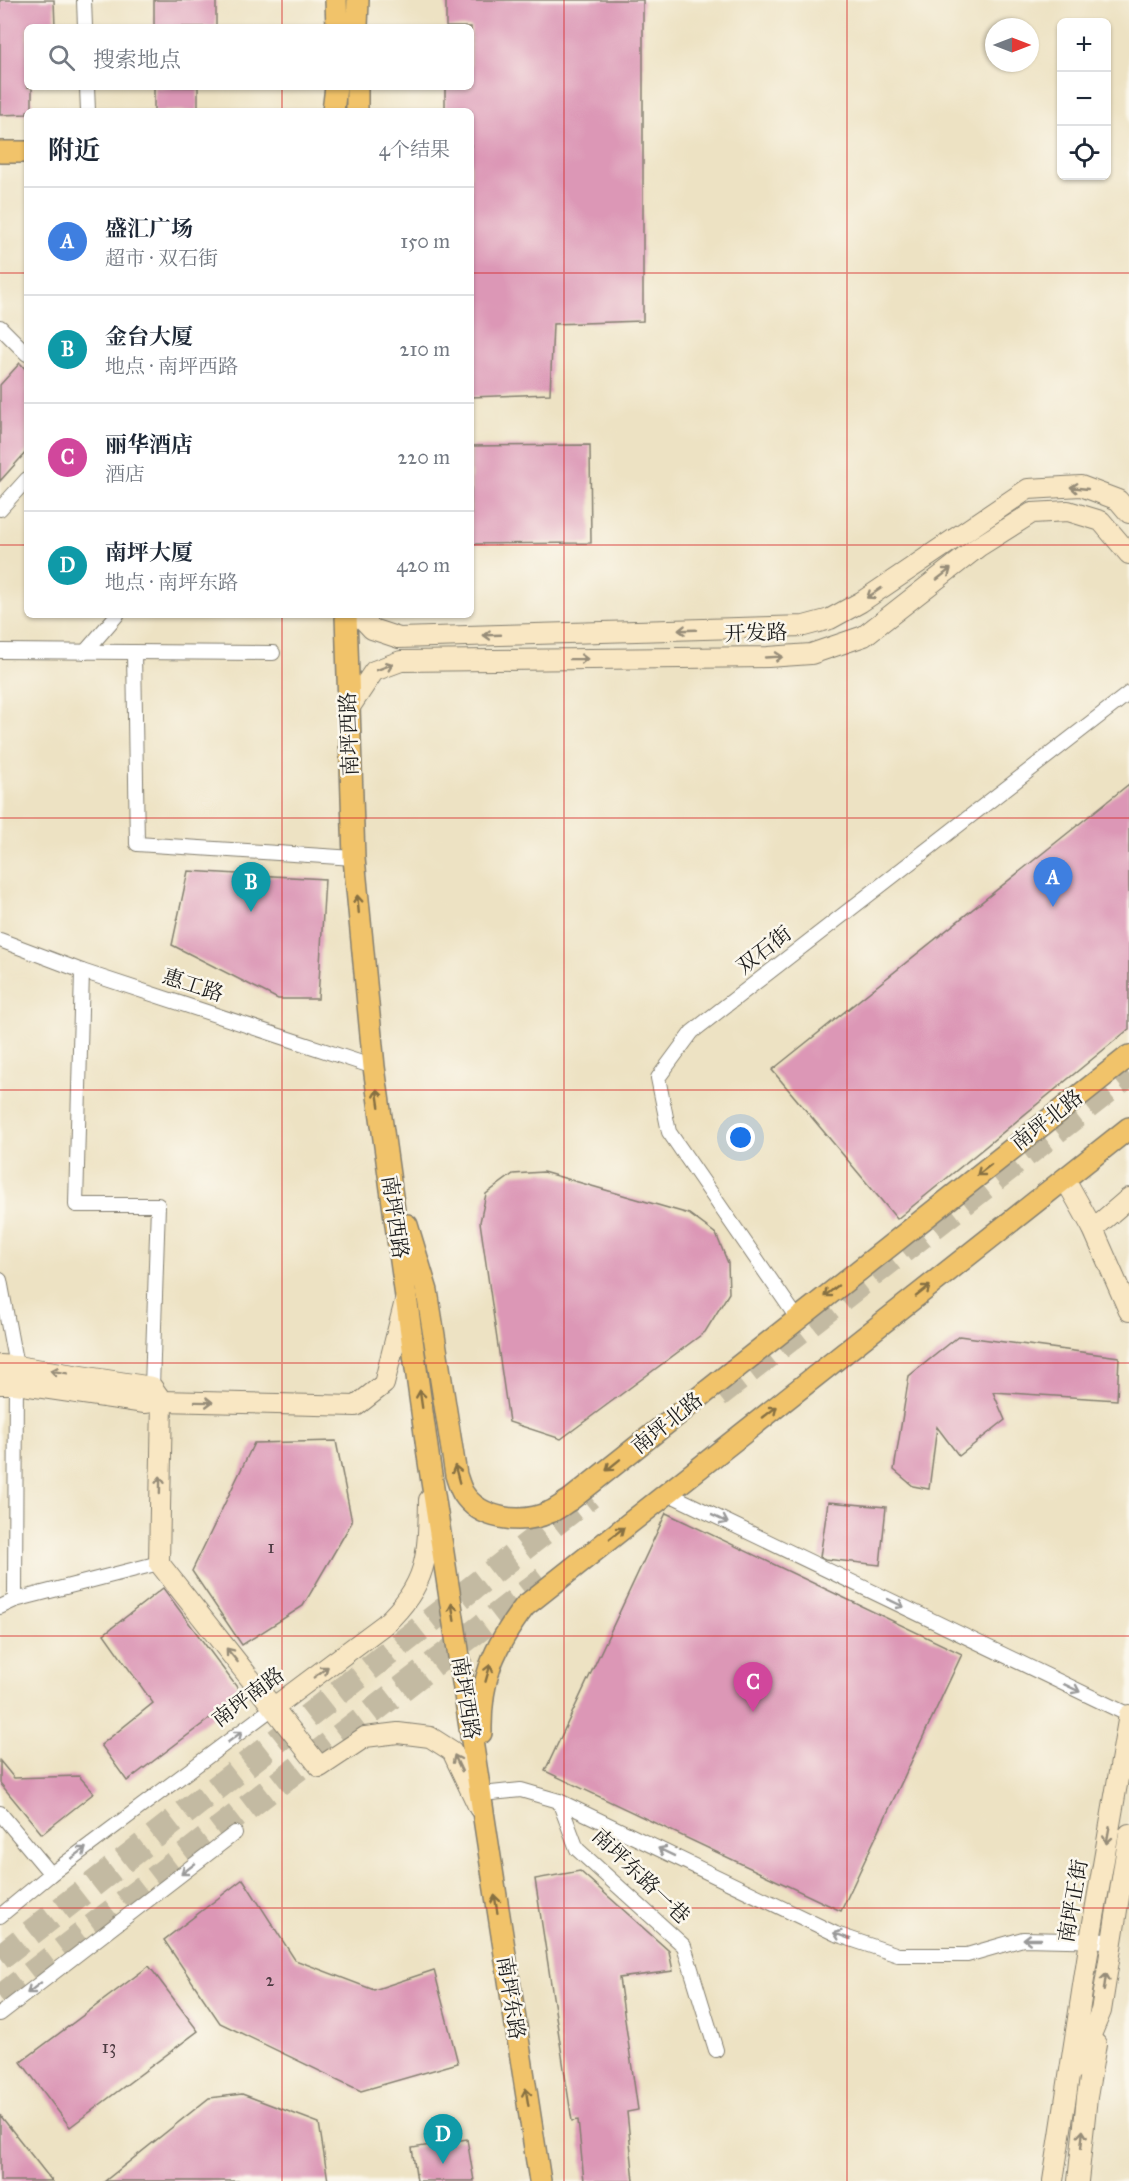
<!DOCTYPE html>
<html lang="zh">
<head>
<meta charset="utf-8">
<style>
  body { margin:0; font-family:"IM FELL Great Primer","Noto Serif SC",serif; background:#f2f2f3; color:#1f2937 }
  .controls { position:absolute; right:18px; top:18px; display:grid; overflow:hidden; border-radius:9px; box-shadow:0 2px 4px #0004 }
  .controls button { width:54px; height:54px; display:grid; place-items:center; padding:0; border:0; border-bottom:2px solid #e0e1e3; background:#fff; color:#1f2937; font:30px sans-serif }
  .compass { position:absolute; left:985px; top:18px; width:54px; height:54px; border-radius:50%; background:#fff; box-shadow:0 2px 4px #0004; rotate:90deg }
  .you { position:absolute; left:741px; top:1138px; width:21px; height:21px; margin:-15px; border:4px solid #fff; border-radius:50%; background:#1a73e8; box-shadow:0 0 0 9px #1a73e833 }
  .badge { display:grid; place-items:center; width:39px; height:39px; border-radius:50%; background:#0f766e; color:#fff; font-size:20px; font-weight:700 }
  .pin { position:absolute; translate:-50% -50px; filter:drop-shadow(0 2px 3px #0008) }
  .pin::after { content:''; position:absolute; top:32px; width:21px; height:18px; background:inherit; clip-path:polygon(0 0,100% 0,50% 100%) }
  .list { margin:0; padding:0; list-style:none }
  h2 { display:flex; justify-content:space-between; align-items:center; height:78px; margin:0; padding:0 24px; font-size:26px }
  h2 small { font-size:20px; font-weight:400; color:#747a83 }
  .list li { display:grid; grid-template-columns:39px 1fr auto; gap:18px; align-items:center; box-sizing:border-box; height:108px; padding:0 24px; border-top:2px solid #e0e1e3 }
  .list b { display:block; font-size:22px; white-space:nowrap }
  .list p { margin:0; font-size:20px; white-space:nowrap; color:#747a83 }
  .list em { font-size:20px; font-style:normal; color:#747a83 }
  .icon { flex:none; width:33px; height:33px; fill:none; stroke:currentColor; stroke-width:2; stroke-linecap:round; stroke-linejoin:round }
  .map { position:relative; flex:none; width:1129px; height:2181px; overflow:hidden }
  .search { position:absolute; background:#fff; box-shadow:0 2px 4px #0004; left:24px; top:24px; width:450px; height:66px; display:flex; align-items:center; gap:15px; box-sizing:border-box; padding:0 21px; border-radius:9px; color:#747a83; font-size:22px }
  .panel { position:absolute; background:#fff; box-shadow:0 2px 4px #0004; left:24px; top:108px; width:450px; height:510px; border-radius:9px }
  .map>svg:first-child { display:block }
</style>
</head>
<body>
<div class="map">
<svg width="1129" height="2181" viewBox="0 0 1129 2181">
  <rect width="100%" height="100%" fill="#fbf7ec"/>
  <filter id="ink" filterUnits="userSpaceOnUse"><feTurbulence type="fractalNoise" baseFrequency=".0167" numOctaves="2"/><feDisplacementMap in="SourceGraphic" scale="12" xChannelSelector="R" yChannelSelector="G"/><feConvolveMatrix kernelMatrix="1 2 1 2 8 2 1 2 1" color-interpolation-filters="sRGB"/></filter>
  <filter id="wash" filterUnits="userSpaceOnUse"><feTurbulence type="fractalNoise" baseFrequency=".008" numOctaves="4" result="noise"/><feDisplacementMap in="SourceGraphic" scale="24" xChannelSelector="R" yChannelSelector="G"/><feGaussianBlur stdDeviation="1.35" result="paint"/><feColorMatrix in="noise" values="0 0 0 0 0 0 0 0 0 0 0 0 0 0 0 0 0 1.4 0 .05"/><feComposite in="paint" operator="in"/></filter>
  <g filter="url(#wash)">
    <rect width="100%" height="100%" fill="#ede2c3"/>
    <g id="blocks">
      <g fill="#dc97b6">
        <path d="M0,0H54L55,27H27V87H32V111H27V114L0,115Z"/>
        <rect x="154" y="0" width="62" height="27"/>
        <path d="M446,0H643V321L553,324L550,394L471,397V111H445V87H471V27H446Z"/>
        <rect x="154" y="87" width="44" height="24"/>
        <path d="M20,363L27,371V451L0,481V385Z"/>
        <path d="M590,445L591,543L471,544V446Z"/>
        <path d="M1129,784V1029L897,1219L772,1070Z"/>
        <path d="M188,871L325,879L318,999H278L172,945Z"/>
        <path d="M543,1172L689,1214L716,1234L728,1263L729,1293L705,1332L561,1439L509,1422L480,1222L486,1194L513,1174Z"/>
        <path d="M959,1336L1119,1357L1117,1400L993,1392L1005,1420L959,1456L937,1427L929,1489L913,1486L894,1470L909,1376Z"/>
        <path d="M336,1441L352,1522L303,1606L242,1645L192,1571L254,1443Z"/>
        <path d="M828,1502L886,1507L880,1565L825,1559L820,1557Z"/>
        <path d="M666,1513L962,1654L841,1911L545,1771Z"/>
        <path d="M163,1588L242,1694L127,1781L101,1745L153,1703L104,1634Z"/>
        <path d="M0,1761L14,1778L79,1776L94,1793L42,1834L0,1783Z"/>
        <path d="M580,1871L669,1951L673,1971L619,1978L638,2110L627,2112L634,2181H584L578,2120L572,2121L535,1879Z"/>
        <path d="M243,1879L295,1960L374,1990L434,1970L458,2063L361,2091L220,2023L164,1940Z"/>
        <path d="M149,1966L198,2031L70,2127L21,2062Z"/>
        <path d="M242,2094L319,2123L328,2181H105L209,2098Z"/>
        <path d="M0,2115L52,2181H0Z"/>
        <path d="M467,2139L474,2181H417L412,2148Z"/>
      </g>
    </g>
  </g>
  <g filter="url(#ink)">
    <use href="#blocks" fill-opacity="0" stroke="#847f70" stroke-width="1.5"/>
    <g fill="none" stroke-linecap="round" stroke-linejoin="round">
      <g stroke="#c3baa2" stroke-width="26" stroke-dasharray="26 13" stroke-linecap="butt">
        <path d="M718,1395L1129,1074"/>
        <path d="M0,1957L590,1496"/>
        <path d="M0,1998L544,1579"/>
      </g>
      <g stroke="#847f70" stroke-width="16">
        <g id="street">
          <path d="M84,0L85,27"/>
          <path d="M87,87L88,111"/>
          <path d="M0,327L27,354"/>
          <path d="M0,509L27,479"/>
          <path d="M0,651L273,653"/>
          <path d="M85,652L117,615"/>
          <path d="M134,652L137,844L354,858"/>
          <path d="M0,940L82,971L374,1067"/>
          <path d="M82,971L76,1205H158L152,1387L149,1394"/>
          <path d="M0,1280L16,1366L15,1600"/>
          <path d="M797,1318L669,1132L658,1078L692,1032L1129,693"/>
          <path d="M667,1493L1129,1715"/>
          <path d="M0,1607L15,1600L159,1563"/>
          <path d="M482,1794L521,1790L559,1801L836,1934L898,1955H967L1023,1939L1111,1941"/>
          <path d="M559,1801L577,1849L684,1946L716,2050"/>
          <path d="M0,1813L51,1874"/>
          <path d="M0,1916L51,1874L274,1707"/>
          <path d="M0,2014L235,1833"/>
        </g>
      </g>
      <g stroke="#847f70" stroke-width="22">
        <g id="secondary">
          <path d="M359,615L372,629L399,638L804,626L830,619L861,602L1028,489L1081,486L1118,500L1129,513"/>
          <path d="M348,710L374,671L401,661L768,657L811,654L864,636L978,547L1032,513L1068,511L1101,521L1129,554"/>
          <path d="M1065,1179L1093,1229L1129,1311"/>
          <path d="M1093,1229L1129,1198"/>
          <path d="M0,1365L16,1366L152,1387L162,1401L159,1563L320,1767L365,1737L398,1733L430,1737L452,1751L479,1808"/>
          <path d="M0,1384H16L145,1403L162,1401L356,1406L384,1384L406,1297"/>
          <path d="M274,1707L385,1624C428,1584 428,1555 429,1500"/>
          <path d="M1077,2068L1101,2011L1129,1834"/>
          <path d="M1053,2181L1090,1940L1129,1715"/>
          <path d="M1078,2181L1087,2097L1096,2044"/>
        </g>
      </g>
      <g stroke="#847f70" stroke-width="24">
        <g id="primary">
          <path d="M336,0L337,27"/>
          <path d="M357,27L358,0"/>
          <path d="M333,111L336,87"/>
          <path d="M357,111V87"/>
          <path d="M0,152H27"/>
          <path d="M346,615L354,858L374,1067L429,1462L540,2181"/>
          <path d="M407,1225L427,1291L456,1475C458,1481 460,1488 463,1493C480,1520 522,1525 550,1512C557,1509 563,1504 570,1500L1129,1056"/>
          <path d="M481,1733C480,1679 493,1648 525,1606L1129,1128"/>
        </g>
      </g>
      <use href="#street" stroke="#fff" stroke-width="14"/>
      <use href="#secondary" stroke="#f9e7c3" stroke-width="20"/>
      <use href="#primary" stroke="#f1c36a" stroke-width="21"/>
    </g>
    <defs><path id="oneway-shaft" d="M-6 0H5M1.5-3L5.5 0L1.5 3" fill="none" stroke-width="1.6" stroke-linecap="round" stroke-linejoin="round" transform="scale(1.5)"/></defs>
    <g stroke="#968c78">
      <use href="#oneway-shaft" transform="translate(1079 488) rotate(-174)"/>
      <use href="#oneway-shaft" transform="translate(944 574) rotate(-38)"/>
      <use href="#oneway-shaft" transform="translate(874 593) rotate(146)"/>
      <use href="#oneway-shaft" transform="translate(687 630) rotate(178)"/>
      <use href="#oneway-shaft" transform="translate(492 635) rotate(178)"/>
      <use href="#oneway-shaft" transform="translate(774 657) rotate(-3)"/>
      <use href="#oneway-shaft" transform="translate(579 659) rotate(-1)"/>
      <use href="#oneway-shaft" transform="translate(385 667) rotate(-21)"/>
      <use href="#oneway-shaft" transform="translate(59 1372) rotate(-171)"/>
      <use href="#oneway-shaft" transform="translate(204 1402) rotate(1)"/>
      <use href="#oneway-shaft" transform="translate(160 1485) rotate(-89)"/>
      <use href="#oneway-shaft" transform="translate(232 1655) rotate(-129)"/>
      <use href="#oneway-shaft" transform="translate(321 1672) rotate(-37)"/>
      <use href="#oneway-shaft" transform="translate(458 1763) rotate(-115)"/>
      <use href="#oneway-shaft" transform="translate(1108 1835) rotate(100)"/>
      <use href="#oneway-shaft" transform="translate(1105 1982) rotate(-82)"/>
      <use href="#oneway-shaft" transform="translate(1082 2139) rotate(-84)"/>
    </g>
    <g stroke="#867043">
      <use href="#oneway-shaft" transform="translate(358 904) rotate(-95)"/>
      <use href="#oneway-shaft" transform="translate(378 1098) rotate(-98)"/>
      <use href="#oneway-shaft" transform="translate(984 1170) rotate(142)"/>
      <use href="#oneway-shaft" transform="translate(831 1291) rotate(142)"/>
      <use href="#oneway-shaft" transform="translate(923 1291) rotate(-38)"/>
      <use href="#oneway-shaft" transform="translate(421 1399) rotate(-98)"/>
      <use href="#oneway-shaft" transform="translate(770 1412) rotate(-38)"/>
      <use href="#oneway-shaft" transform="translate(613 1465) rotate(141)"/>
      <use href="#oneway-shaft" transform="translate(457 1474) rotate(-105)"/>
      <use href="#oneway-shaft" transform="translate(617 1533) rotate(-38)"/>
      <use href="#oneway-shaft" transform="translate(453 1612) rotate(-99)"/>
      <use href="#oneway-shaft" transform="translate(488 1673) rotate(-74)"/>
      <use href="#oneway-shaft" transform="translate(496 1904) rotate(-99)"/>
      <use href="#oneway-shaft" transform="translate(527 2097) rotate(-99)"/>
    </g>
    <g stroke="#999">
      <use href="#oneway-shaft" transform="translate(720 1519) rotate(26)"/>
      <use href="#oneway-shaft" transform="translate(896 1603) rotate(26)"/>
      <use href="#oneway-shaft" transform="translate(1072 1688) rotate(26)"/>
      <use href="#oneway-shaft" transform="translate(235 1737) rotate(-37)"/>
      <use href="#oneway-shaft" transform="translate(666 1852) rotate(-154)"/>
      <use href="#oneway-shaft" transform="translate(79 1853) rotate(-37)"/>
      <use href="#oneway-shaft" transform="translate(188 1869) rotate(142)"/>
      <use href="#oneway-shaft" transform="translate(842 1936) rotate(-160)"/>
      <use href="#oneway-shaft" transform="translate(1032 1939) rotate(180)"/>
      <use href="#oneway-shaft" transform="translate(34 1988) rotate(142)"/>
    </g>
  </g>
  <path fill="none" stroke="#d62828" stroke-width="1.5" stroke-opacity="0.55" d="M282,0V27M564,0V2181M847,0V2181M282,87V111M0,273H27M471,273H1129M0,545H27M471,545H1129M282,615V2181M0,818H1129M0,1090H1129M0,1363H1129M0,1636H1129M0,1908H1129"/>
  <g text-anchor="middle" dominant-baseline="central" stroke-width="5" stroke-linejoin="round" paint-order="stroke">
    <g font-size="18" fill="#4c3b42">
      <text x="271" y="1547">1</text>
      <text x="270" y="1980">2</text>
      <text x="109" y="2047">13</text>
    </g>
    <g font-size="21" fill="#1c1c1c" stroke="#fbf7ec">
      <text transform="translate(756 633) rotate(-2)">开发路</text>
      <text transform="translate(349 734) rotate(-92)">南坪西路</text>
      <text transform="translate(764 950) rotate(-38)">双石街</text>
      <text transform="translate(193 985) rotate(18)">惠工路</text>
      <text transform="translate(1047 1120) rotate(-38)">南坪北路</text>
      <text transform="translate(395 1217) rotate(82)">南坪西路</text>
      <text transform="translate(667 1423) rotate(-39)">南坪北路</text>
      <text transform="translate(248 1697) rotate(-37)">南坪南路</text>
      <text transform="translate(466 1698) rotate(81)">南坪西路</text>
      <text transform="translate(641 1876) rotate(44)">南坪东路一巷</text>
      <text transform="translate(1073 1901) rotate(-80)">南坪正街</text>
      <text transform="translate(511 1998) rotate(81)">南坪东路</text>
    </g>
  </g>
</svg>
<div class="controls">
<button>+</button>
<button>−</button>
<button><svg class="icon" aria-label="locate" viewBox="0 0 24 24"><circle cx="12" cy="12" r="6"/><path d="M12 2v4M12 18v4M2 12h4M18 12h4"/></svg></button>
</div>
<svg class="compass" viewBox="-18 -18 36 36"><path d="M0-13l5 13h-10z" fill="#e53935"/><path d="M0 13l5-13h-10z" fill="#747a83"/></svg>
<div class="you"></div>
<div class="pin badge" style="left:1053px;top:907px;background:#3f7fe0">A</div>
<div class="pin badge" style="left:251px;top:912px;background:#0f9aa8">B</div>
<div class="pin badge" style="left:753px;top:1712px;background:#d1479c">C</div>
<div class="pin badge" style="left:443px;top:2164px;background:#0f9aa8">D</div>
<div class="search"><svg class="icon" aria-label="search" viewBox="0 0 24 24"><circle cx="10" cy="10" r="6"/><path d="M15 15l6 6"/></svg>搜索地点</div>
<section class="panel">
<h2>附近<small>4个结果</small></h2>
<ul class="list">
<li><span class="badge" style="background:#3f7fe0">A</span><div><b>盛汇广场</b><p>超市 · 双石街</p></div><em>150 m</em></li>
<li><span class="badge" style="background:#0f9aa8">B</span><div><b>金台大厦</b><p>地点 · 南坪西路</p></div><em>210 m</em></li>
<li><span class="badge" style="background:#d1479c">C</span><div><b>丽华酒店</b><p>酒店</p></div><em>220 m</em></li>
<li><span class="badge" style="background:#0f9aa8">D</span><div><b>南坪大厦</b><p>地点 · 南坪东路</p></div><em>420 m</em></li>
</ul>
</section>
</div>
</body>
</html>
